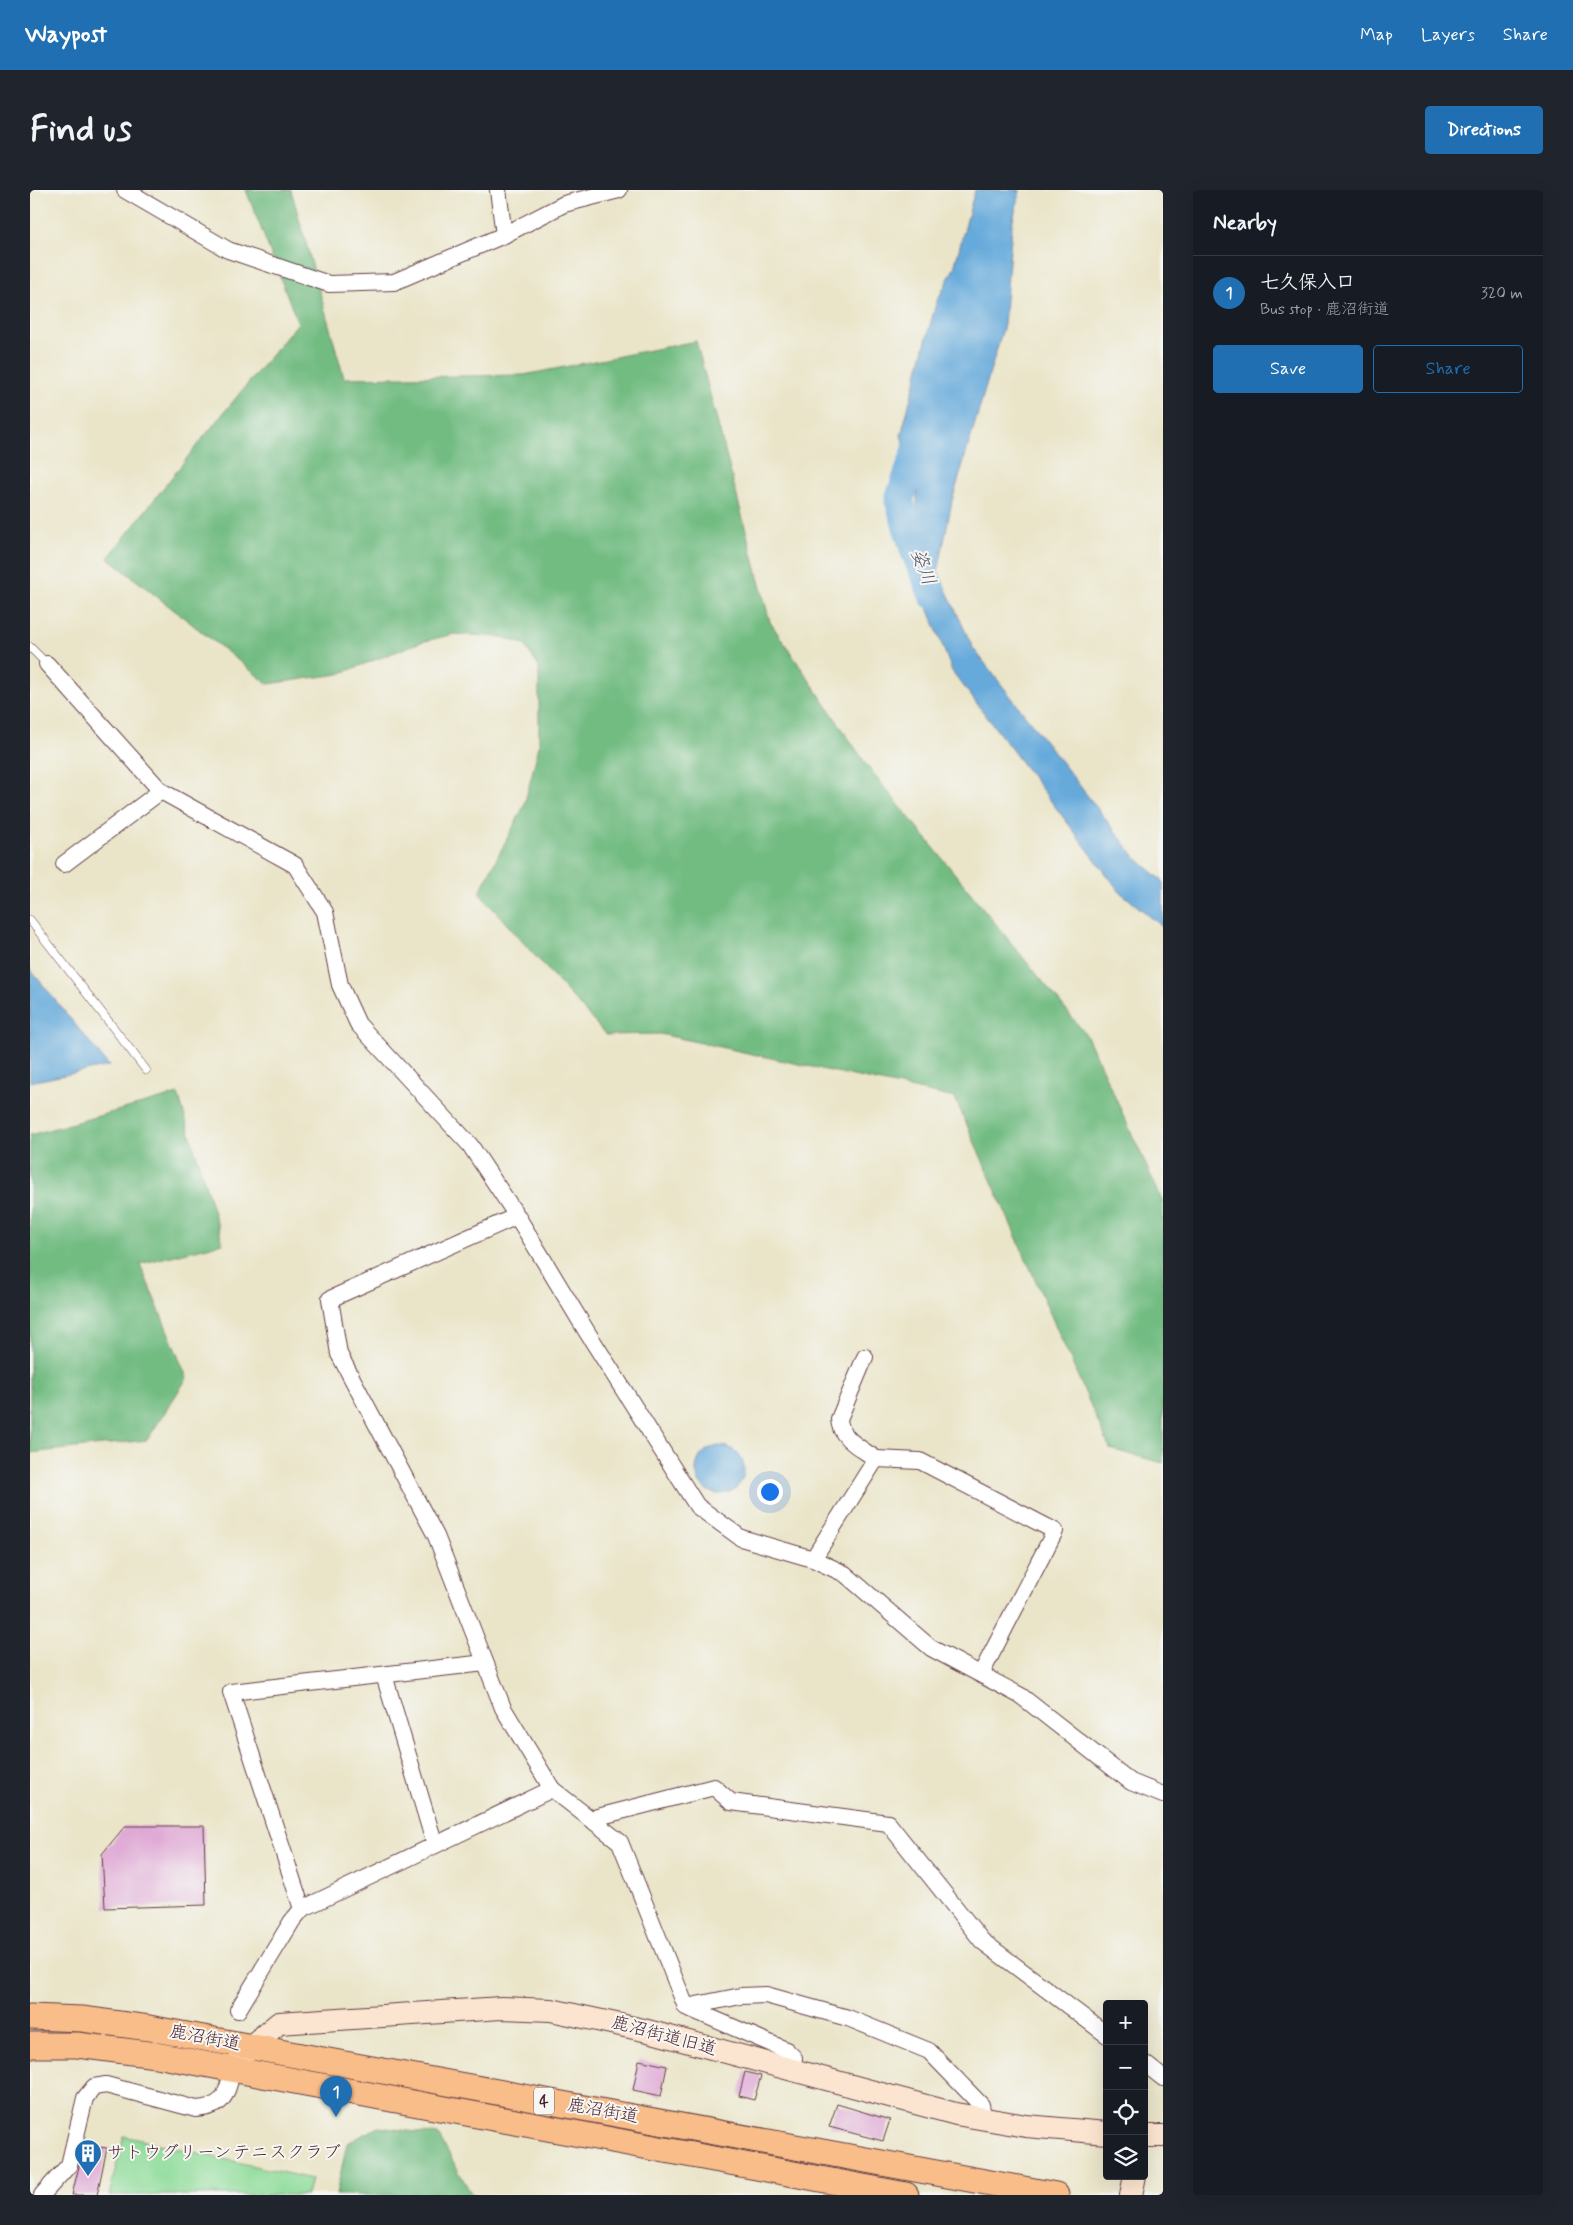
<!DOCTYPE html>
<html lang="en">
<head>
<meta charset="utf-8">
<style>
  body { margin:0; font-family:Mynerve,"Klee One",sans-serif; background:#20242c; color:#f1f3f6 }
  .controls { position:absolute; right:15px; bottom:15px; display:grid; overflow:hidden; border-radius:5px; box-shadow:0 5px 20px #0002 }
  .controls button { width:45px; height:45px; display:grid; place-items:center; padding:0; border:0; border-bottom:1px solid #363941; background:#171b24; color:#f1f3f6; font:25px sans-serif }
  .you { position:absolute; left:739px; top:1301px; width:18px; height:18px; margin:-12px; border:4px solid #fff; border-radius:50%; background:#1a73e8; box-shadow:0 0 0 8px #1a73e833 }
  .badge { display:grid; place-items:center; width:32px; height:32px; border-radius:50%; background:#1f6fb2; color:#fff; font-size:16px; font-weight:700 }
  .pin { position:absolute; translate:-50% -41px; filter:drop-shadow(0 1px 2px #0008) }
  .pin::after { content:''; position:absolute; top:26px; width:18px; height:15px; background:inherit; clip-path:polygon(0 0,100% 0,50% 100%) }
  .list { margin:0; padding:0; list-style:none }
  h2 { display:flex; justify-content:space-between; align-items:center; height:65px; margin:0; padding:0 20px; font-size:21px }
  h2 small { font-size:16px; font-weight:400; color:#9ea1a6 }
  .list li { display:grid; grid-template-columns:32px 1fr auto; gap:15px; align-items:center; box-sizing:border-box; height:75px; padding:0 20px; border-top:1px solid #363941 }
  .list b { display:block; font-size:19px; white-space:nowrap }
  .list p { margin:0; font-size:16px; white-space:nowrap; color:#9ea1a6 }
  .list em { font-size:16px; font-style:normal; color:#9ea1a6 }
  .actions { display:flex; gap:10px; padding:15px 20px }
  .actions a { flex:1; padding:11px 0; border:1px solid #1f6fb2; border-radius:5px; text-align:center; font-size:18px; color:#1f6fb2 }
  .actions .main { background:#1f6fb2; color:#fff }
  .icon { flex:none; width:28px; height:28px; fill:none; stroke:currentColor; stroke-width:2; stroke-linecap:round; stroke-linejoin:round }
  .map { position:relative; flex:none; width:1133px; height:2005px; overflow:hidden; border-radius:5px }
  header { display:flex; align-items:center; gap:30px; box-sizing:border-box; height:70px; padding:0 25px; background:#1f6fb2; color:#fff }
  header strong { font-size:24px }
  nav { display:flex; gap:28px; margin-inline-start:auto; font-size:18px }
  .intro { display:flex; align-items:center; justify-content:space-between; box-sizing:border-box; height:120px; padding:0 30px }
  h1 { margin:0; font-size:35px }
  .button { padding:12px 22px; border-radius:5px; background:#1f6fb2; color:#fff; font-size:18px; font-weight:700 }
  main { display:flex; gap:30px; padding:0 30px }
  aside { flex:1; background:#171b24; border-radius:5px; box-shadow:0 5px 20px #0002 }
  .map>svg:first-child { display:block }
</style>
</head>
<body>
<header>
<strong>Waypost</strong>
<nav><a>Map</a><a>Layers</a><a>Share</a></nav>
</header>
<div class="intro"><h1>Find us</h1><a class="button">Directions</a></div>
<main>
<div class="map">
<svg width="1133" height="2005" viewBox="0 0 1133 2005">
  <rect width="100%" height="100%" fill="#f6f6f2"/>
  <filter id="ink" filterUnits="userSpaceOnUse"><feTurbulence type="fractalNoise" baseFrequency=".02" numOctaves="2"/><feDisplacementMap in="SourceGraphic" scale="10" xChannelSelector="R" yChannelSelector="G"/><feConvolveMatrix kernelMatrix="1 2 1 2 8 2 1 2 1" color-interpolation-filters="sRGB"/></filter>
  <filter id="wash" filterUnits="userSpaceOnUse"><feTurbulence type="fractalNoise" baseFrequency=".0096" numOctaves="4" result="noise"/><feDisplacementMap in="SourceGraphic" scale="20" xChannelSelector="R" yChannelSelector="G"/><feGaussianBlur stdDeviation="1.12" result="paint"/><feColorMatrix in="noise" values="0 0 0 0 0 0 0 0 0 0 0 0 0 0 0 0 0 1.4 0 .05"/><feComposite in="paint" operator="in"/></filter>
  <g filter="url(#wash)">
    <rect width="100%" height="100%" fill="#eae5c9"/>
    <path fill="#8edc9a" stroke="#6c7e62" d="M94,1946L281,1989L277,2005H79Z"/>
    <g fill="#72bc82" stroke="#5e6e56">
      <path d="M216,0H261L314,188L494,185L666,151L740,432L838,577L1057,846L1133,1012V1273L1080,1259L925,908L630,844L576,845L449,703L494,616L509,556V477L494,454L471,447L424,444L391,452L309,484L238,494L78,368L172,249L268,133Z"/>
      <path d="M148,904L193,1053L110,1074L157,1188L117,1250L0,1263V945Z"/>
      <path d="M349,1937L408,1945L442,2005H306L317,1953Z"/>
    </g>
    <g fill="#66aadb" stroke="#586483">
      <path d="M945,0H990L982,34L974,135L922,311L908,382L943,458L1105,667L1133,691V737L1090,702L922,481L888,391L887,302L871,245L906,113L924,78Z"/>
      <path d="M0,779L79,876L0,892Z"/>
      <circle cx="690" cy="1280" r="24"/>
    </g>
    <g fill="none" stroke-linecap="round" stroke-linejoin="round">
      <path stroke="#66aadb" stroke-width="29" d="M897,244L886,262L869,310L885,362L903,405"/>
    </g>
    <g id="blocks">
      <g fill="#dfa9d5">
        <path d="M95,1636H174L176,1715L75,1718L72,1664Z"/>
        <path d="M609,1870L637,1876L631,1906L603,1900Z"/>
        <path d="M715,1882L731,1886L724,1910L709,1906Z"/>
        <path d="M807,1914L860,1930L853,1951L799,1937Z"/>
        <path d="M59,1956L77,1958L67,2005H42L51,1968L55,1969Z"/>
      </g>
    </g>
  </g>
  <g filter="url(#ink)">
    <use href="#blocks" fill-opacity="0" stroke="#623d43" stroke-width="1"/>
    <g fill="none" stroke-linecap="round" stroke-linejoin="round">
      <g stroke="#623d43" stroke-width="9">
        <g id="lane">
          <path d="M0,457L17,474"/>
          <path d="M0,730L116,880"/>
        </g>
      </g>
      <g stroke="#623d43" stroke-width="18">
        <g id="street">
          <path d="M95,0L198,60L299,94L364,92L474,45L534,14L589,0"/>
          <path d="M468,0L474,45"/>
          <path d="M17,474L131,601L265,675L295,722L310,795L328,834L440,955L487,1026L557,1142L667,1316L711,1348L783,1369L815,1384L901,1458L991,1506L1101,1592L1133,1605"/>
          <path d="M34,674L131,601"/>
          <path d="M487,1026L300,1109L309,1164L406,1346L473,1518L522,1599L590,1652L656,1817L756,1860L764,1868L762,1879"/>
          <path d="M846,1269L890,1271L1025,1341L951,1484"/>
          <path d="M783,1369L846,1269C831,1258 810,1249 809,1229L835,1167"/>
          <path d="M354,1485L405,1655"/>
          <path d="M560,1629L684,1597L701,1612L858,1633L952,1751L1077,1845"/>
          <path d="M272,1719L201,1502L455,1473"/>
          <path d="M656,1817L711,1806L736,1805L818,1828L899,1861L951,1915L954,1930"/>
          <path d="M208,1820L262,1731L272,1719L522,1599"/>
          <path d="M1114,1873L1133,1888"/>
          <path d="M12,2005L39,1975L55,1908L64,1897L76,1895L166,1919C196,1917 196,1904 203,1879"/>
        </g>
      </g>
      <g stroke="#623d43" stroke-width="24">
        <g id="secondary">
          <path d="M203,1879L220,1857L249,1833L471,1818L521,1820L618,1841L926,1924L996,1936L1077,1943"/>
          <path d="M1114,1946H1133"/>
          <path d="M1101,2005L1105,1986"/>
        </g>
      </g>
      <g stroke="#623d43" stroke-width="27">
        <g id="primary">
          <path d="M0,1827L52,1829L119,1838L1026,2005"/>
          <path d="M0,1855H47L126,1865L876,2005"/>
        </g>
      </g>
      <use href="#lane" stroke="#fff" stroke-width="8"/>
      <use href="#street" stroke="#fff" stroke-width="16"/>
      <use href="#secondary" stroke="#fce5d0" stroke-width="22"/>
      <use href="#primary" stroke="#f8bd89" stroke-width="25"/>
    </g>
  </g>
  <defs>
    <g id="building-pin" transform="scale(1.4375)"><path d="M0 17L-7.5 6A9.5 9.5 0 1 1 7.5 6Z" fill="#1f6fb2" stroke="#f6f6f2"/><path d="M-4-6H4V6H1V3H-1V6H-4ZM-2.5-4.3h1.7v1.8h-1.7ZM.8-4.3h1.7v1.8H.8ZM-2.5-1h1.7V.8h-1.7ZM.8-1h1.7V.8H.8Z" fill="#fff"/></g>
  </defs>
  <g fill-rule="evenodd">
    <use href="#building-pin" x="58" y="1963"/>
  </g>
  <g text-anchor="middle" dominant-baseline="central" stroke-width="4" stroke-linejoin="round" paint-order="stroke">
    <rect fill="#f6f6f2" stroke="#7e6067" stroke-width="1" x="504" y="1897.5" width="20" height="27" rx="4"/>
    <g font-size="16" font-weight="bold" fill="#4a1f2b">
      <text x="514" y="1911">4</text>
    </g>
    <g font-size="18" fill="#4a1f2b" stroke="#f6f6f2">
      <text transform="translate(634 1846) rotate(15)">鹿沼街道旧道</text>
      <text transform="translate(175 1848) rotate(11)">鹿沼街道</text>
      <text transform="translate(573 1921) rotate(10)">鹿沼街道</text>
    </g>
    <g font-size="18" fill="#4a1f2b" stroke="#f6f6f2" text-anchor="start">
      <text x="77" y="1963">サトウグリーンテニスクラブ</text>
    </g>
    <g font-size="19" font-style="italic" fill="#545069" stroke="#f6f6f2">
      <text transform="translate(893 377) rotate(69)">姿川</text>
    </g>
  </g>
</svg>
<div class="controls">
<button>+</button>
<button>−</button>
<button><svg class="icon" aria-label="locate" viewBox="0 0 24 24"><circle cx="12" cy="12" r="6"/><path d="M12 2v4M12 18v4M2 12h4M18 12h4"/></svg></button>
<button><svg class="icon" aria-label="layers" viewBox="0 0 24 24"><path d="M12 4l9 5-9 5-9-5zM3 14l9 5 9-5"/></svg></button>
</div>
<div class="you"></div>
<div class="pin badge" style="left:306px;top:1927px">1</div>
</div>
<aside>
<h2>Nearby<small></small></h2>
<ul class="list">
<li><span class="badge">1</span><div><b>七久保入口</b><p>Bus stop · 鹿沼街道</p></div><em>320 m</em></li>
</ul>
<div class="actions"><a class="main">Save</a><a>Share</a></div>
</aside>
</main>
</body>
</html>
